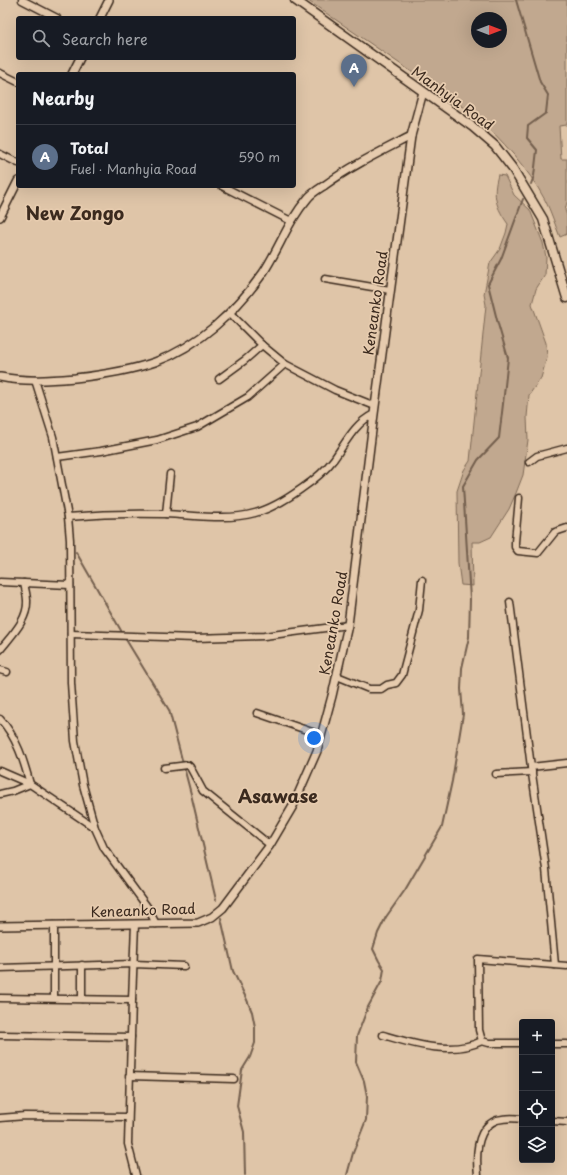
<!DOCTYPE html>
<html lang="en">
<head>
<meta charset="utf-8">
<style>
  body { margin:0; font-family:"Playpen Sans",sans-serif; background:#242831; color:#f1f3f6 }
  .controls { position:absolute; right:12px; bottom:12px; display:grid; overflow:hidden; border-radius:4px; box-shadow:0 4px 16px #0002 }
  .controls button { width:36px; height:36px; display:grid; place-items:center; padding:0; border:0; border-bottom:1px solid #363941; background:#171b24; color:#f1f3f6; font:20px sans-serif }
  .compass { position:absolute; left:471px; top:12px; width:36px; height:36px; border-radius:50%; background:#171b24; box-shadow:0 4px 16px #0002; rotate:90deg }
  .you { position:absolute; left:314px; top:738px; width:14px; height:14px; margin:-10px; border:3px solid #fff; border-radius:50%; background:#1a73e8; box-shadow:0 0 0 6px #1a73e833 }
  .badge { display:grid; place-items:center; width:26px; height:26px; border-radius:50%; background:#9f9995; color:#fff; font-size:13px; font-weight:700 }
  .pin { position:absolute; translate:-50% -33px; filter:drop-shadow(0 1px 2px #0008) }
  .pin::after { content:''; position:absolute; top:21px; width:14px; height:12px; background:inherit; clip-path:polygon(0 0,100% 0,50% 100%) }
  .list { margin:0; padding:0; list-style:none }
  h2 { display:flex; justify-content:space-between; align-items:center; height:52px; margin:0; padding:0 16px; font-size:17px }
  h2 small { font-size:13px; font-weight:400; color:#9ea1a6 }
  .list li { display:grid; grid-template-columns:26px 1fr auto; gap:12px; align-items:center; box-sizing:border-box; height:64px; padding:0 16px; border-top:1px solid #363941 }
  .list b { display:block; font-size:15px; white-space:nowrap }
  .list p { margin:0; font-size:13px; white-space:nowrap; color:#9ea1a6 }
  .list em { font-size:13px; font-style:normal; color:#9ea1a6 }
  .icon { flex:none; width:22px; height:22px; fill:none; stroke:currentColor; stroke-width:2; stroke-linecap:round; stroke-linejoin:round }
  .map { position:relative; flex:none; width:567px; height:1175px; overflow:hidden }
  .search { position:absolute; background:#171b24; box-shadow:0 4px 16px #0002; left:16px; top:16px; width:280px; height:44px; display:flex; align-items:center; gap:10px; box-sizing:border-box; padding:0 14px; border-radius:4px; color:#9ea1a6; font-size:15px }
  .panel { position:absolute; background:#171b24; box-shadow:0 4px 16px #0002; left:16px; top:72px; width:280px; height:116px; border-radius:4px }
  .map>svg:first-child { display:block }
</style>
</head>
<body>
<div class="map">
<svg width="567" height="1175" viewBox="0 0 567 1175">
  <rect width="100%" height="100%" fill="#dfc5a8"/>
  <filter id="ink" filterUnits="userSpaceOnUse"><feTurbulence type="fractalNoise" baseFrequency=".025" numOctaves="2"/><feDisplacementMap in="SourceGraphic" scale="8" xChannelSelector="R" yChannelSelector="G"/><feConvolveMatrix kernelMatrix="1 2 1 2 8 2 1 2 1" color-interpolation-filters="sRGB"/></filter>
  <g filter="url(#ink)">
    <g fill="#c1a88f" stroke="#7e6956" fill-rule="evenodd">
      <path d="M307,0H567V125L559,126L561,159H567V202L565,210L567,216V234L560,237C555,225 551,211 545,200C528,168 502,140 476,116ZM477,18H501V42H477Z"/>
      <path d="M498,175L505,176L514,195L530,210L543,243L546,257L545,275L536,289L532,304L546,343L547,357L541,378L529,395L527,417L528,440L523,475L516,493L509,509L491,537L480,542H472L473,586L461,585L458,563L457,491L464,470L470,461L486,305L484,294L490,263L500,249L506,233L508,224C496,207 492,196 498,175Z"/>
    </g>
    <g fill="none" stroke-linecap="round" stroke-linejoin="round">
      <g stroke="#735e4d" stroke-width="2">
        <path d="M516,0L540,82L548,95L546,113L528,126L527,138L537,150L534,176L531,184"/>
        <path d="M76,552L123,634"/>
        <path d="M125,638L169,710L191,794L216,900"/>
        <path d="M221,918L233,971L247,1000L252,1012L255,1027V1043L250,1057L242,1070L237,1106L244,1132L245,1175"/>
        <path d="M347,1175L353,1153L366,1120L367,1096L364,1081L356,1062L357,1036L368,1007L382,981L384,969L379,961L373,949L378,933L386,917L405,890L442,827L452,781L463,714L461,689L462,668L469,637L470,599L463,486L478,460L499,438L503,404L508,358L498,324L488,284L501,259L523,199"/>
      </g>
      <g stroke="#3b2a1e" stroke-width="9">
        <g id="minor">
          <path d="M22,0L57,18"/>
          <path d="M0,73L18,82"/>
          <path d="M0,154L18,163"/>
          <path d="M222,186L291,221"/>
          <path d="M325,279L390,290"/>
          <path d="M230,313L262,345L285,364L335,390L375,406"/>
          <path d="M219,379L245,360L262,345"/>
          <path d="M35,380L53,437L68,517L70,540L71,683L75,741L83,785L95,828L104,848L148,908L156,924"/>
          <path d="M57,457L101,451L157,440L197,427L248,397L285,364"/>
          <path d="M529,462L537,456L567,448"/>
          <path d="M519,498L515,542V547L518,551L538,553L555,532L567,528"/>
          <path d="M166,514L170,474"/>
          <path d="M68,517C100,514 132,513 165,514C194,515 226,521 255,513C271,509 287,499 301,489C313,481 325,471 334,459C346,442 355,423 374,414"/>
          <path d="M0,582L70,585"/>
          <path d="M510,602L531,767L546,869L555,965"/>
          <path d="M71,634L195,638L264,636L348,625"/>
          <path d="M0,650C11,636 28,620 27,601C27,595 25,589 24,583"/>
          <path d="M0,670L7,672"/>
          <path d="M337,676L369,689H381L387,685L396,683L402,675L419,610L422,580"/>
          <path d="M257,713L321,735"/>
          <path d="M0,719C17,737 24,762 30,784L13,791L0,794"/>
          <path d="M531,767L567,763"/>
          <path d="M164,768L188,765L190,767L203,791L270,845"/>
          <path d="M0,771L30,784L95,828"/>
          <path d="M496,774L532,772"/>
          <path d="M135,924L132,1000L128,1144L136,1175"/>
          <path d="M54,925V998"/>
          <path d="M82,965V999"/>
          <path d="M0,968L134,964L184,966"/>
          <path d="M0,998L132,1000"/>
          <path d="M0,1035L131,1037"/>
          <path d="M383,1035C414,1044 451,1056 482,1041"/>
          <path d="M522,1043H489L482,1041L479,1030L478,959L567,966"/>
          <path d="M552,1044H567"/>
          <path d="M129,1076L234,1079"/>
          <path d="M0,1118L25,1116L128,1117"/>
          <path d="M552,1121L567,1122"/>
          <path d="M478,1175C476,1157 475,1128 497,1120C505,1118 514,1118 522,1119"/>
        </g>
      </g>
      <g stroke="#3b2a1e" stroke-width="10">
        <g id="tertiary">
          <path d="M100,18L109,0"/>
          <path d="M72,74L80,58"/>
          <path d="M0,217L18,181"/>
          <path d="M0,377C25,382 50,380 75,378C102,375 129,371 155,362C199,346 236,311 263,273C279,249 288,221 308,198C312,193 319,189 325,185C351,166 382,151 411,136"/>
          <path d="M0,926L198,923L212,917L223,908L270,845L293,806L317,751L332,696L348,625L374,414L411,136L423,92"/>
        </g>
      </g>
      <g stroke="#3b2a1e" stroke-width="11">
        <path id="secondary" d="M295,0L473,127L495,146L513,169L543,219L567,298"/>
      </g>
      <use href="#minor" stroke="#e6cbae" stroke-width="6"/>
      <use href="#tertiary" stroke="#e6cbae" stroke-width="7"/>
      <use href="#secondary" stroke="#e6cbae" stroke-width="8"/>
    </g>
  </g>
  <g text-anchor="middle" dominant-baseline="central" stroke-width="3.5" stroke-linejoin="round" paint-order="stroke">
    <g font-size="14" fill="#3b2a1e" stroke="#e6cbae">
      <text transform="translate(453 98) rotate(36)">Manhyia Road</text>
      <text transform="translate(375 303) rotate(-82)">Keneanko Road</text>
      <text transform="translate(333 623) rotate(-80)">Keneanko Road</text>
      <text transform="translate(143 910) rotate(-2)">Keneanko Road</text>
    </g>
    <g font-size="18" font-weight="bold" fill="#3b2a1e" stroke="#e6cbae">
      <text x="75" y="212">New Zongo</text>
      <text x="278" y="795">Asawase</text>
    </g>
  </g>
</svg>
<div class="controls">
<button>+</button>
<button>−</button>
<button><svg class="icon" aria-label="locate" viewBox="0 0 24 24"><circle cx="12" cy="12" r="6"/><path d="M12 2v4M12 18v4M2 12h4M18 12h4"/></svg></button>
<button><svg class="icon" aria-label="layers" viewBox="0 0 24 24"><path d="M12 4l9 5-9 5-9-5zM3 14l9 5 9-5"/></svg></button>
</div>
<svg class="compass" viewBox="-18 -18 36 36"><path d="M0-13l5 13h-10z" fill="#e53935"/><path d="M0 13l5-13h-10z" fill="#9ea1a6"/></svg>
<div class="you"></div>
<div class="pin badge" style="left:354px;top:87px;background:#5c6f8a">A</div>
<div class="search"><svg class="icon" aria-label="search" viewBox="0 0 24 24"><circle cx="10" cy="10" r="6"/><path d="M15 15l6 6"/></svg>Search here</div>
<section class="panel">
<h2>Nearby<small></small></h2>
<ul class="list">
<li><span class="badge" style="background:#5c6f8a">A</span><div><b>Total</b><p>Fuel · Manhyia Road</p></div><em>590 m</em></li>
</ul>
</section>
</div>
</body>
</html>
